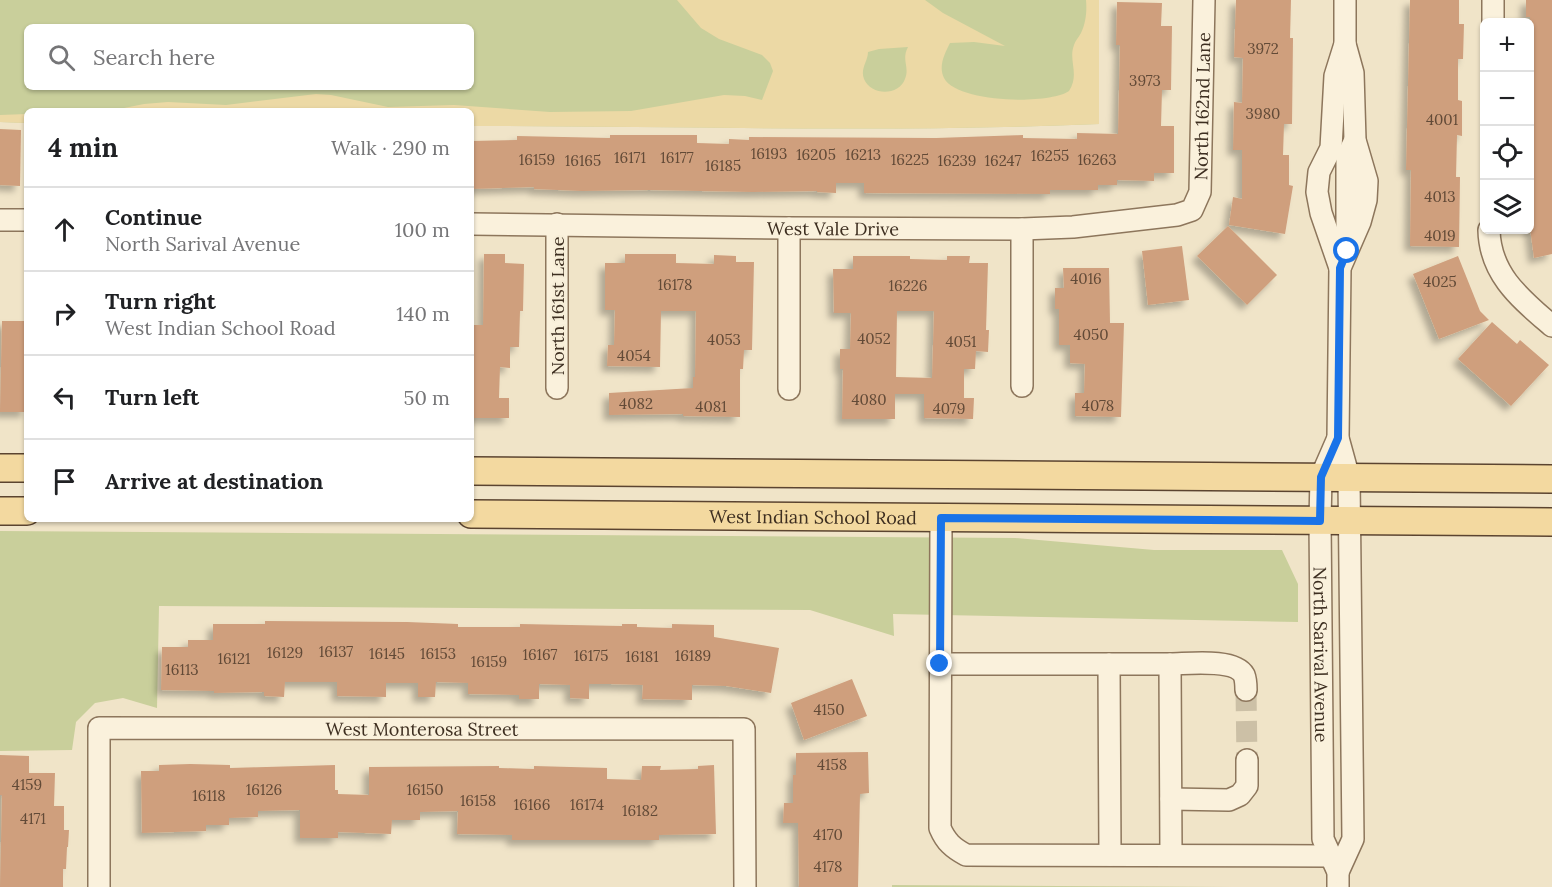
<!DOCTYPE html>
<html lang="en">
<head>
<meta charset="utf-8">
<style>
  body { margin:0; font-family:Lora,serif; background:#f6f6f6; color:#202124 }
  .controls { position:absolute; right:18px; top:18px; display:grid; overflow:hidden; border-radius:9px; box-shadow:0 2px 4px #0004 }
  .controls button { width:54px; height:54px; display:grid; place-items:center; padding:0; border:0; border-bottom:2px solid #e0e0e0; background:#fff; color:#202124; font:30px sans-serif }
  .stop { position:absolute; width:18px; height:18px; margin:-14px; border:4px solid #1a73e8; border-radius:50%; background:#fff }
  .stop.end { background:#1a73e8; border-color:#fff; box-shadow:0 2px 6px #0008 }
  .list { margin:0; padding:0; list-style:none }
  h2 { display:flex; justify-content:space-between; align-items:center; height:78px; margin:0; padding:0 24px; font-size:26px }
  h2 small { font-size:20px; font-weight:400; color:#757577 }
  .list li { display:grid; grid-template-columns:39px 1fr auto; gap:18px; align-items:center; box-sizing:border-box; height:84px; padding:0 24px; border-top:2px solid #e0e0e0 }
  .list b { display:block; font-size:22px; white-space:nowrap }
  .list p { margin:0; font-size:20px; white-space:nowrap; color:#757577 }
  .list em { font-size:20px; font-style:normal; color:#757577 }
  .icon { flex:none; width:33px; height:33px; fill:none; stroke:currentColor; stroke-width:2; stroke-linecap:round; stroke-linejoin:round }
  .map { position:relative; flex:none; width:1552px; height:887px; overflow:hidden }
  .search { position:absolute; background:#fff; box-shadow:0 2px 4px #0004; left:24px; top:24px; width:450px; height:66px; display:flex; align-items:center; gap:15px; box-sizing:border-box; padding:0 21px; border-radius:9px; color:#757577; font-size:22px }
  .panel { position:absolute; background:#fff; box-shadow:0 2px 4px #0004; left:24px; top:108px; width:450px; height:414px; border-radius:9px }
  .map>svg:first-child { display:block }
</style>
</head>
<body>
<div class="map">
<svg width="1552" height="887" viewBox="0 0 1552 887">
  <defs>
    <filter id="shadow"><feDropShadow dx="-5.5" dy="5.5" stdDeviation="3" flood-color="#0004"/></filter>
  </defs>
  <rect width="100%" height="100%" fill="#f0e4c8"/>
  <g fill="#c9cf9b" fill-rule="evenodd">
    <path d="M0,0H1099V124C890,133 680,126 471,126V111H27V123L0,122ZM27,27H471V87H27Z"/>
    <path d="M0,531L1015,538L1154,550H1282L1298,584V622L893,614L894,636L810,610L159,606L157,708L123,698L95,703L76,722L72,750L0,751Z"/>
    <path d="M892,885L1232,887H892Z"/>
  </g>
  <g fill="#ecd9a5" fill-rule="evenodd">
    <path d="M677,0H925L943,13L1005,46L974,42L950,43C945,53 938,66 944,78C957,103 1049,105 1069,91C1080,74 1068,61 1074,45C1075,41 1079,37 1081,33C1086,23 1087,11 1086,0H1099V124C890,133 680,126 471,126V111H109L144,104L168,102L226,105L316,94L331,95L388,107L454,105L550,112L631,111L724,95L745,96L762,100L773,71L770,63L762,55L719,39L701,28ZM908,47C901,60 910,67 905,79C899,96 871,96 864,79C860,69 868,61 868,52L879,49Z"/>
    <path d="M27,114V123L0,122V115Z"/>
  </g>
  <g fill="#cf9f7d" fill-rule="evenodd" filter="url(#shadow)">
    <path d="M1236,0H1291L1290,38H1293L1292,124H1284L1283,155H1289V185L1293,186L1285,234L1229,225L1233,197L1242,199V150H1233L1234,102L1242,103L1243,58L1234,57Z"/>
    <path d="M1410,0H1459V24H1464L1463,59H1458V100L1462,101V136L1457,135L1456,177H1460L1459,247L1410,246L1411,170H1406Z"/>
    <path d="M1526,0H1552V254L1534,258L1530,228V203L1534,202V170H1530V17H1526Z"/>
    <path d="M1117,2L1162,3L1161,26H1172L1171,90H1162L1161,126H1174V173H1154V181L1117,180V185H1098V190H1050V194L864,193V183H836V193L817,192V191L753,192L649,190L582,191L534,189V187L471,189V141L517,140V136L610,138V135H697V143L729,144V139L749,140V137L936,138L1023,135V138L1077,139V133L1118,134L1120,45H1116Z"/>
    <path d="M0,129L21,130L20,186L0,185Z"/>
    <path d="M1228,226L1277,275L1247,305L1197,256Z"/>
    <path d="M1182,246L1189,300L1148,305L1142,251Z"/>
    <path d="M484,254H505V263L524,264L523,311H520L519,347H510V368L500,367L499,398H509V418H471V325H483Z"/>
    <path d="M625,254H676V263L714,264V255L736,256V262H754L752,350H744L743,369H740V417L683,416V414L609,415V393L693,388V377H695L696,311H661L660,367L607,366L608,345H614L615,310H605V263H625Z"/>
    <path d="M853,256H910V259L947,260V256H970L969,263H988L986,330H989L988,352L976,351L975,369H964V398H974L973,419L924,418V394H895V419H842L843,369H840V349H850L851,313H834L833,269H853ZM897,311H934L932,378L896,377Z"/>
    <path d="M1458,256L1480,311L1489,320L1439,339L1413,274Z"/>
    <path d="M1063,268H1109L1110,323H1124L1121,417L1075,416V393H1084L1085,364L1070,363V345H1059V309H1055V288H1064Z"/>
    <path d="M2,321H27V412H0Z"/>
    <path d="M1492,322L1517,344L1520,340L1549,365L1511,406L1458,359Z"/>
    <path d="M265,621L407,622L458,624V627H520V624L622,626V624H637V627L672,628V624L714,625V637L779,648L771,693L726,686L692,685V700L642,699L643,685L610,684H589V699L570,698V685L539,684V699H519V695L468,694V683L436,682L435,697H418V683H386V697L337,696V682H285L284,697L264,696V692L214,693V691L161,690L162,647H188V640H213V624H265Z"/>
    <path d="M852,679L867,716L804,740L791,703Z"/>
    <path d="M868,752L869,793L860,794L858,887H799L798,823H783L784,803H793V775H796V753Z"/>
    <path d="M0,755L29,756V773H55L54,806H64V830H69L68,847H67L66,869H63V887H0L2,795H0Z"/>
    <path d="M190,764L230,765V768L335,765V790H338V794L369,795V767L499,766V768L534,769V766L607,768V779L641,780L642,766H661L660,770L698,769V766L714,765L716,834L659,835V840H512V835L457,834L458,811L420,812V820H392L391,834L338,832V838H300V810L258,811V817L229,818V825H206V831L142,833L141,771H159V765Z"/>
  </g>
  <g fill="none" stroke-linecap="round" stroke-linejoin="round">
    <path stroke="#ccc0a6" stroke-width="21" stroke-dasharray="21 10" stroke-linecap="butt" d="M1246,690L1247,760"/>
    <g stroke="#8d765c" stroke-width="24">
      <g id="minor">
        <path d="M1493,22V0"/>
        <path d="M0,220H27"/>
        <path id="s1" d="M471,224L789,228L1022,229L1073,227L1177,215L1192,210L1200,192L1204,0"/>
        <path d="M789,228V389"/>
        <path d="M1489,230C1490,275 1521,299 1552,326"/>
        <path d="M1347,242V157L1355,140"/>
        <path d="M1340,268L1321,213L1317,192L1319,172L1331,148L1335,76L1345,44V0"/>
        <path d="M1022,386V229"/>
        <path d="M557,388V224"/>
        <path id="s2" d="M1338,438L1321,477L1320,521L1323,839L1338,872V887"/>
        <path d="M941,518L940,828C946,842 953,848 966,855L1330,856"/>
        <path d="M940,664H1170L1171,855"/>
        <path d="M1109,664L1110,855"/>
        <path d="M1170,664C1188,664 1234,658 1244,675C1246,680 1246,685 1246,690"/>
        <path d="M1171,799L1229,800L1240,795L1247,786V760"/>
        <path d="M1338,872L1353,839L1349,478L1338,438L1340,268L1360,222L1366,200L1367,181L1355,140L1353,73L1345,44"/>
        <path id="s3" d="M99,887V728L744,729L745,887"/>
      </g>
    </g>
    <g stroke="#5b4430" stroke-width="30">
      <g id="major">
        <path d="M0,468H27"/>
        <path d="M471,471L1552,479"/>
        <path d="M0,511H27"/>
        <path id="s4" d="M471,514L1552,522"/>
      </g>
    </g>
    <use href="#minor" stroke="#faf1dc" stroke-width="21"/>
    <use href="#major" stroke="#f3d9a0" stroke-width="27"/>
  </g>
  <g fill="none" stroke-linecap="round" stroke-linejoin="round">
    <path stroke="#1a73e8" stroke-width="8" d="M940,664L941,518L1320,521L1321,477L1338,438L1340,268L1347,251"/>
  </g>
  <g text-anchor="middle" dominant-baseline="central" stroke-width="4.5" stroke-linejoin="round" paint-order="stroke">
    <g font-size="15" fill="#624a37">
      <text x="1263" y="48">3972</text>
      <text x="1145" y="80">3973</text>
      <text x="1263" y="113">3980</text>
      <text x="1442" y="119">4001</text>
      <text x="769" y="153">16193</text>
      <text x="816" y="154">16205</text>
      <text x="863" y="154">16213</text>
      <text x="1050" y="155">16255</text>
      <text x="630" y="157">16171</text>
      <text x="677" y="157">16177</text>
      <text x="537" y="159">16159</text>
      <text x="910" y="159">16225</text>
      <text x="1097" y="159">16263</text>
      <text x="583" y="160">16165</text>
      <text x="957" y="160">16239</text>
      <text x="1003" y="160">16247</text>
      <text x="723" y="165">16185</text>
      <text x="1440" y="196">4013</text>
      <text x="1440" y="235">4019</text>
      <text x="1086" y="278">4016</text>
      <text x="1440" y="281">4025</text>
      <text x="675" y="284">16178</text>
      <text x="908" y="285">16226</text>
      <text x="1091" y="334">4050</text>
      <text x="874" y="338">4052</text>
      <text x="724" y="339">4053</text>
      <text x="961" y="341">4051</text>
      <text x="634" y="355">4054</text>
      <text x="869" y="399">4080</text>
      <text x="636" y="403">4082</text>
      <text x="1098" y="405">4078</text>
      <text x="711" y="406">4081</text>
      <text x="949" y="408">4079</text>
      <text x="336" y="651">16137</text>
      <text x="285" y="652">16129</text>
      <text x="387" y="653">16145</text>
      <text x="438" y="653">16153</text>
      <text x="540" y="654">16167</text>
      <text x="591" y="655">16175</text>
      <text x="693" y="655">16189</text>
      <text x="642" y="656">16181</text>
      <text x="234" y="658">16121</text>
      <text x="489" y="661">16159</text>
      <text x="182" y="669">16113</text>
      <text x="829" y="709">4150</text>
      <text x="832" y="764">4158</text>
      <text x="27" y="784">4159</text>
      <text x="264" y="789">16126</text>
      <text x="425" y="789">16150</text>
      <text x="209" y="795">16118</text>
      <text x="478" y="800">16158</text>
      <text x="532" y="804">16166</text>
      <text x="587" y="804">16174</text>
      <text x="640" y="810">16182</text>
      <text x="33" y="818">4171</text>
      <text x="828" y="834">4170</text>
      <text x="828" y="866">4178</text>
    </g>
    <g font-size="18" fill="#3d2e20" stroke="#f7eed8">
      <text stroke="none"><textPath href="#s1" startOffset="828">North 162nd Lane</textPath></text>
      <text stroke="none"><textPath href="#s1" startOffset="362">West Vale Drive</textPath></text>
      <text transform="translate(557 306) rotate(-90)">North 161st Lane</text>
      <text stroke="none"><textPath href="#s4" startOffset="342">West Indian School Road</textPath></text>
      <text stroke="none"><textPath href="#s2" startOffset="220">North Sarival Avenue</textPath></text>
      <text stroke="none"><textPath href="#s3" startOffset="482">West Monterosa Street</textPath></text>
    </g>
  </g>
</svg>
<div class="controls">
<button>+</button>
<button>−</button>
<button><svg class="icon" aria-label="locate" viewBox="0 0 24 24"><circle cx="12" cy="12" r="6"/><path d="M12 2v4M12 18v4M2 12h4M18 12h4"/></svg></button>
<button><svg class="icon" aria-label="layers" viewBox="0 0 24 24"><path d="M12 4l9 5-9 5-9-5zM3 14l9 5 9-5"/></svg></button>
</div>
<div class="stop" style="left:1347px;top:251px"></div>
<div class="stop end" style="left:940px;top:664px"></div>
<div class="search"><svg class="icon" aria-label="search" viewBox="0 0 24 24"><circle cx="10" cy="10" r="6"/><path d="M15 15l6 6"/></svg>Search here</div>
<section class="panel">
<h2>4 min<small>Walk · 290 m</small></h2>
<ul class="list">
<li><svg class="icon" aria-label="ahead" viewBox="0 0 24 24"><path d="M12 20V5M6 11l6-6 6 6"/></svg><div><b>Continue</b><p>North Sarival Avenue</p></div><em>100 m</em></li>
<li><svg class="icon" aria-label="right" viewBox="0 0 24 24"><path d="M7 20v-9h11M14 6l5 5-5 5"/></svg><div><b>Turn right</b><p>West Indian School Road</p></div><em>140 m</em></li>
<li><svg class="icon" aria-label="left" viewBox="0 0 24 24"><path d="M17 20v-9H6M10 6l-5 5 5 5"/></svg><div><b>Turn left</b></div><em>50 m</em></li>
<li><svg class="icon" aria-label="arrive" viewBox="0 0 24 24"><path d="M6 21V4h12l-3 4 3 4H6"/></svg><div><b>Arrive at destination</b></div></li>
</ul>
</section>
</div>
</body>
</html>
